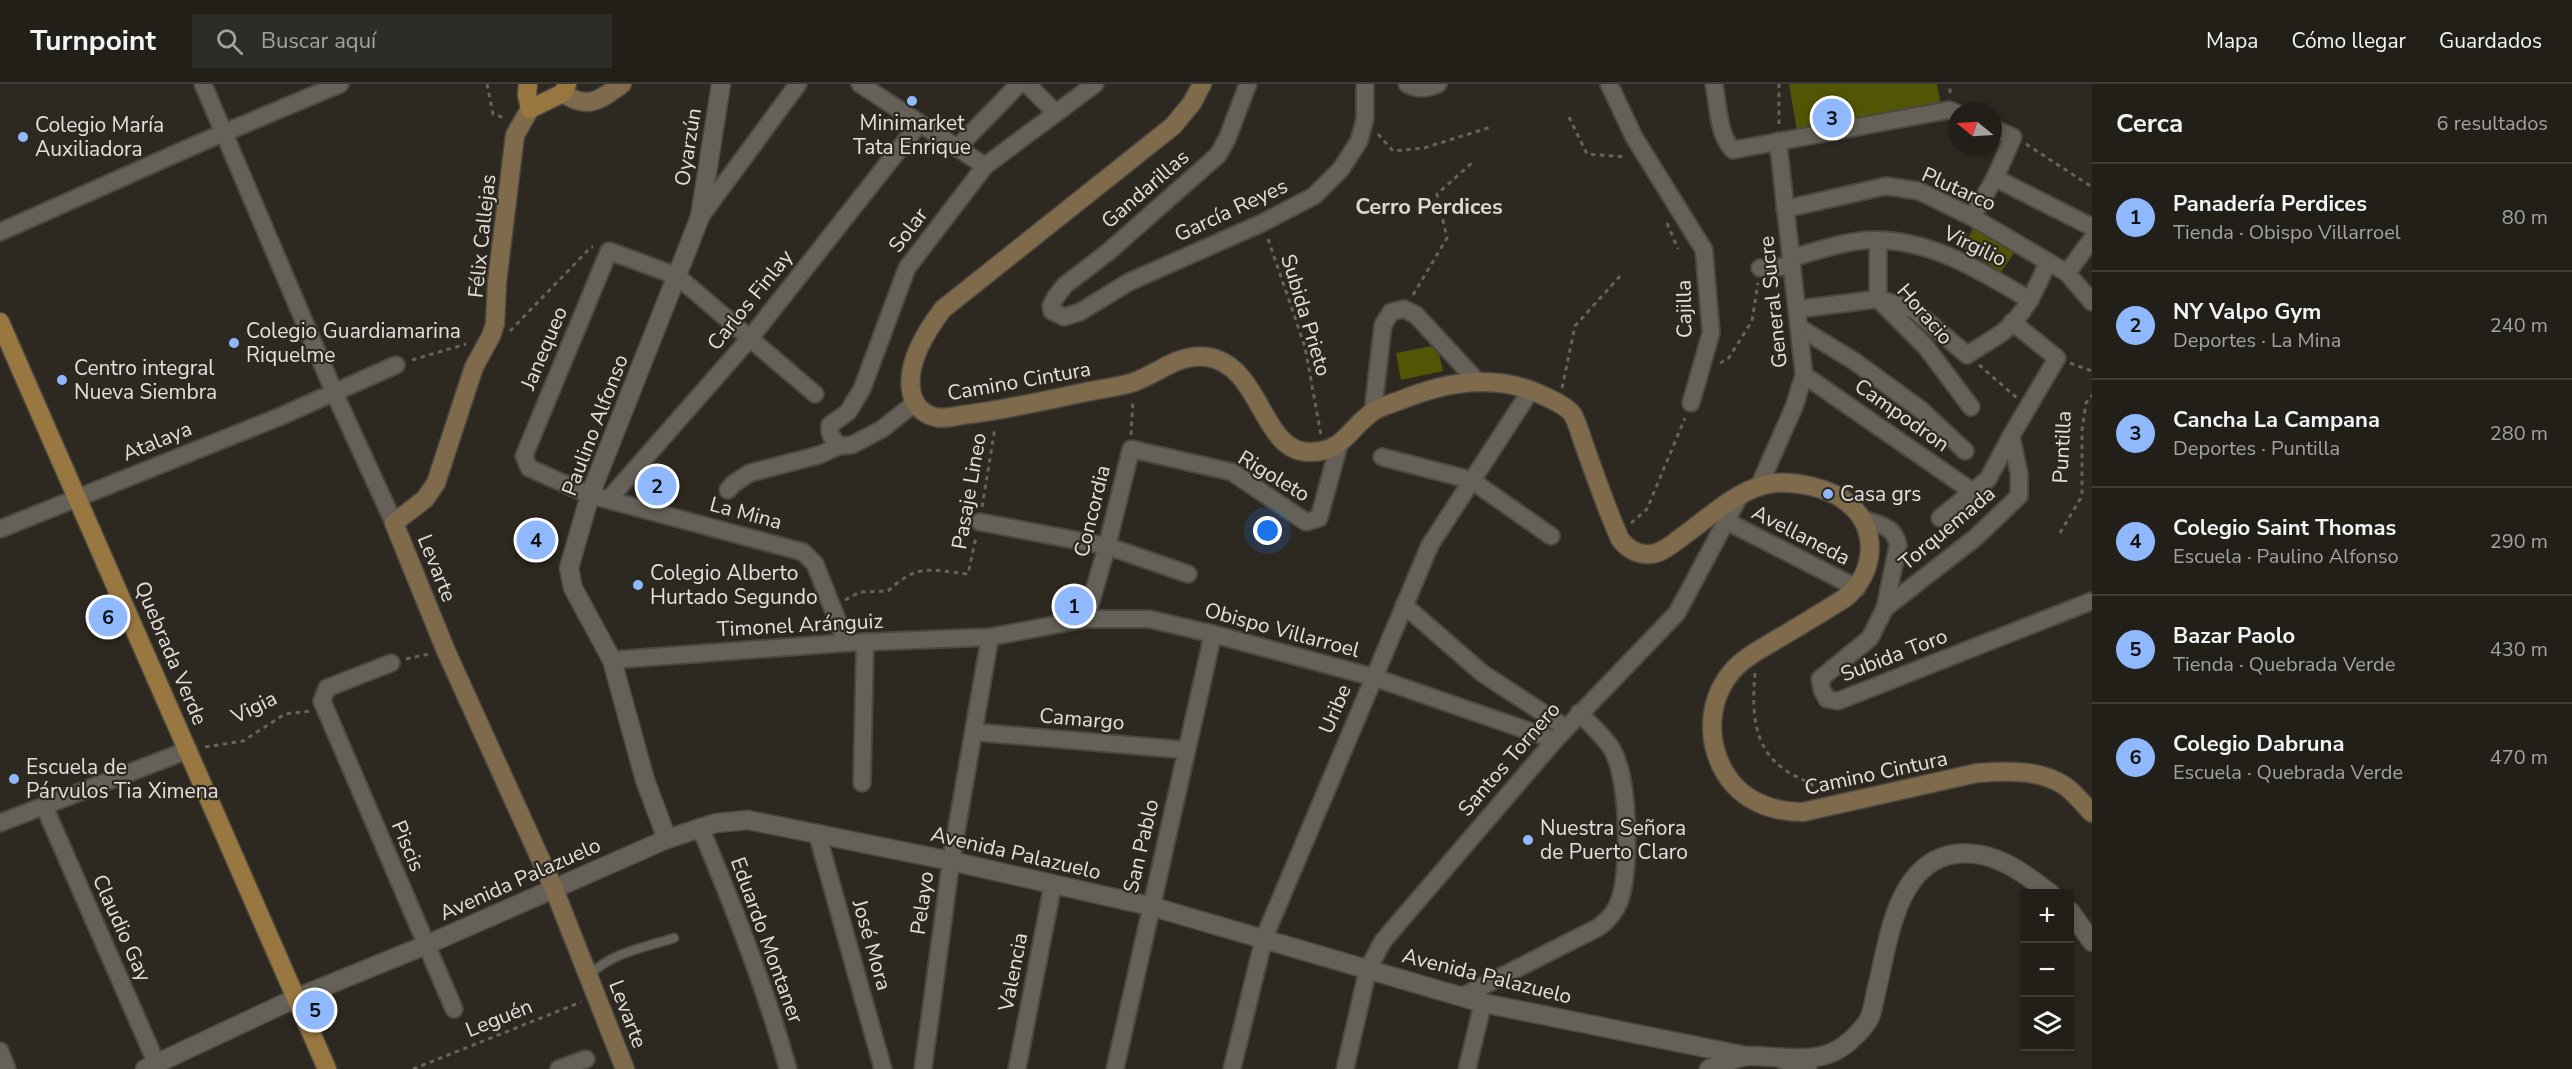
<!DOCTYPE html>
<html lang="es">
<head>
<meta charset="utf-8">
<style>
  body { margin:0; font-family:"Nunito Sans",sans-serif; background:#2e2c26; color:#f1f3f6 }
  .controls { position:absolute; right:18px; bottom:18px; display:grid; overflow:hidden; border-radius:0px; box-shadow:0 3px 9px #0003 }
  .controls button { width:54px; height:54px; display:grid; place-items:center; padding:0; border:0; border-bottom:2px solid #3f3d38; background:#221f19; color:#f1f3f6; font:30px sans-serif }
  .compass { position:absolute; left:1948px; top:18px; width:54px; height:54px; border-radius:50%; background:#221f19; box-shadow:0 3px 9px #0003; rotate:288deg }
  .you { position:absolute; left:1268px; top:447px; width:21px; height:21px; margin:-15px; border:4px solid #fff; border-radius:50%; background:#1a73e8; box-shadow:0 0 0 9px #1a73e833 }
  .badge { display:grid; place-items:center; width:39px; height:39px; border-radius:50%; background:#90b8fd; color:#111; font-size:20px; font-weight:700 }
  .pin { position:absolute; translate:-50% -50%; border:3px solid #fff; box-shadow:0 2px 6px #0006 }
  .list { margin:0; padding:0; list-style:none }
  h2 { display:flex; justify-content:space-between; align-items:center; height:78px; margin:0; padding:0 24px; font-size:26px }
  h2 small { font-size:20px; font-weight:400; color:#a2a2a2 }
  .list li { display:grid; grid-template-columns:39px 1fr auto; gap:18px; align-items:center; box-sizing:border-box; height:108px; padding:0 24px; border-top:2px solid #3f3d38 }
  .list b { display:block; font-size:22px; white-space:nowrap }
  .list p { margin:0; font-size:20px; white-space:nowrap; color:#a2a2a2 }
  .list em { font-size:20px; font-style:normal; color:#a2a2a2 }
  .icon { flex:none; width:33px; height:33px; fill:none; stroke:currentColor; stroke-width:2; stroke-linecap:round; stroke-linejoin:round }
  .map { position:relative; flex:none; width:2092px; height:985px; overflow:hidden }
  header { display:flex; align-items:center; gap:36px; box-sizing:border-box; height:84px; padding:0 30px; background:#221f19; border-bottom:2px solid #3f3d38 }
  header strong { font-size:28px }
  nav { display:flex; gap:33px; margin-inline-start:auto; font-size:21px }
  .search { width:420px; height:54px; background:#2e2c26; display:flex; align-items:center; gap:15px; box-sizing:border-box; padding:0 21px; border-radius:0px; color:#a2a2a2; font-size:22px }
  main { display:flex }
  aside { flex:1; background:#221f19 }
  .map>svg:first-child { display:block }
</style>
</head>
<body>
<header>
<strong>Turnpoint</strong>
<div class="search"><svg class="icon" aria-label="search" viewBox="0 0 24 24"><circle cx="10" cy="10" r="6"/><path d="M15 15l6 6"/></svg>Buscar aquí</div>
<nav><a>Mapa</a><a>Cómo llegar</a><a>Guardados</a></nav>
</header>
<main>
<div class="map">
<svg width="2092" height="985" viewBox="0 0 2092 985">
  <rect width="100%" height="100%" fill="#2d2921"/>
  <g fill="#525604">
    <path d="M1789,0H1937L1941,21L1797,47Z"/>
    <path d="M1977,137L2018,163L2001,188L1963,164Z"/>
    <path d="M1437,261L1443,287L1401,296L1396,269Z"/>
  </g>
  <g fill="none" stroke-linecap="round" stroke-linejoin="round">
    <g stroke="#4b4841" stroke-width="11">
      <path id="service" d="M590,891C610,869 646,863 674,854"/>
    </g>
    <g stroke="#4b4841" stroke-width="20">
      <g id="minor">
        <path d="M203,0L338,317L394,439"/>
        <path d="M860,0L985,82"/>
        <path d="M1027,0L1056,29"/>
        <path d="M1248,0L1227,55L1218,71L1107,169L1065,201L1055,214L1051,222L1052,227L1064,233L1080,228L1129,198L1262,139L1314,112L1341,85L1359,57L1365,35V0"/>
        <path d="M1407,0C1418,6 1426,5 1438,0"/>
        <path d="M1609,0L1634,53L1704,166L1711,249L1691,319"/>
        <path d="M1714,0C1718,20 1718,51 1733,66L1949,26L1957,29"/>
        <path d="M957,64L1019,0"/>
        <path d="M1995,94L2092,143"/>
        <path d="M1785,125L1886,102L1919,107L1972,133L2067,189L2092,218"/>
        <path d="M700,133L798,0"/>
        <path d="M1972,133L1995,94L2013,53L1993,44"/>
        <path d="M0,148L202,58L340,0"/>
        <path d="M1878,156V215L1926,263L1971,323"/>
        <path d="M1791,174C1818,167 1849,155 1877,156C1935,157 1982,188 2030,216"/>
        <path d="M1760,184L1792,182"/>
        <path d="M2067,189L2092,155"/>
        <path d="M1799,225L1878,215L1913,225L1967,271C1979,263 1992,256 2003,248C2025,231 2037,203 2048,178"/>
        <path d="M1800,244L1854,277L1920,325L1965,367"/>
        <path d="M1804,291L1973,408"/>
        <path d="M815,310L677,192L609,167L524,372L529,384L590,411L803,468L815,480L842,548"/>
        <path d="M1373,327L1383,241L1391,228L1404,225L1416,231L1478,298"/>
        <path d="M839,362C833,355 828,350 830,341L848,328L862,305L907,184L985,82L1095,0"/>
        <path d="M1382,373L1471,396L1551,452"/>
        <path d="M1759,402L1794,323L1804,291L1778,57"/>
        <path d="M728,406L733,400L750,389L819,371L839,362L852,361L882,345L915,319"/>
        <path d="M609,415L751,253L919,40"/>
        <path d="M1940,434L1988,395L2011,352"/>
        <path d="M1863,435C1879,441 1894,441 1898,461L1885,524L1870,554L1820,595L1822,606L1827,615L1838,617L2092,517"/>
        <path d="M1726,437L1857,504"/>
        <path d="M980,438L1107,462L1188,490"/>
        <path d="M0,445L279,333L396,281"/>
        <path d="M1404,521L1482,589L1566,644"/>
        <path d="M1885,524L1975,454L2019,412V389L2011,352L2057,274L2012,238"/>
        <path d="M1086,535L1107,462L1131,365L1232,388L1306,438L1319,434L1339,361"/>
        <path d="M612,576L843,559L990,553L1086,535H1149L1213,550L1373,593L1555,656"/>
        <path d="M391,579L327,604L322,617L454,925"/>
        <path d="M974,648L1186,666"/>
        <path d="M862,699L865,559"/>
        <path d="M44,722L159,985"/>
        <path d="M0,739L188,666"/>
        <path d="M700,743C734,823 765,902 788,985"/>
        <path d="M817,749L883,985"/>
        <path d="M1461,913L1599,843C1608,836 1615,829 1619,818C1631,786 1629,697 1613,667C1605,653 1591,641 1579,629"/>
        <path d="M0,967L7,985"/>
        <path d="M1782,976L1808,985"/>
        <path d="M559,985L586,975"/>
        <path d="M923,985L951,777L990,553"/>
        <path d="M1017,985L1053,800"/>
        <path d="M1115,985L1213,550"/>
        <path d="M1232,985L1264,854L1430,461L1531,306"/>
        <path d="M1345,985L1368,885L1383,857L1555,656L1677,529L1740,411"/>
        <path d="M1467,985L1483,919"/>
      </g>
    </g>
    <g stroke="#4b4841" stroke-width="21">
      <g id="tertiary">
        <path d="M667,755L645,696L612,576L573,504L569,484L590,411L700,133L721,0"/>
        <path d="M2070,827L2092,858"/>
        <path d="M145,985L296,914L426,861L667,755L716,739L748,736L951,777L1150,822L1483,919L1746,972"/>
        <path d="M1709,985C1721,981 1735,973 1748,972C1779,971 1817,983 1845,961C1853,955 1864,944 1869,935C1873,927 1874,916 1876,908C1888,862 1894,785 1949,771C1988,762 2022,787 2051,810"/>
      </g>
    </g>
    <g stroke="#4b4841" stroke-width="21">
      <g id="secondary">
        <path d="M1202,0L1192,19L1173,42L943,225C927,246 907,277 911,305C912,319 922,330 935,333C946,336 958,331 970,330C1009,325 1047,316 1086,308C1101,305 1119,303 1134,298C1159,289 1179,269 1207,273C1262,281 1261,369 1310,368C1345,368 1349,343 1374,327C1382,322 1393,319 1401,316C1448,297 1497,289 1544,312C1553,316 1568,323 1573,331C1578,340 1581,353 1585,363C1596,394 1607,426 1620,455C1629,467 1642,473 1656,469C1666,466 1675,458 1683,452C1710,433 1740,403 1774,399C1797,397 1830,404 1848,419C1880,445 1875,490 1845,514C1821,529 1798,543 1774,557C1761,565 1747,572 1736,583C1708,612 1705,655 1725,689C1742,717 1772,728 1803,728L1977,689C2006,687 2040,685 2065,702C2076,710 2083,720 2092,729"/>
        <path d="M563,9C588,27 601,15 622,0"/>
        <path d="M530,25L515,51L497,198L495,240L491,252L474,283L436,399L425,415L394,439L446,567L554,805L625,985"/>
      </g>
    </g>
    <g stroke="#4b4841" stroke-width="21">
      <g id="primary">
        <path d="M528,0L527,11L530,25L563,9L567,0"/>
        <path d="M0,238L327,985"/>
      </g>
    </g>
    <g stroke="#67635c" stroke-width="3" stroke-dasharray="4.5 4.5" stroke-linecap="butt">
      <path d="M487,0L493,30L505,34"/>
      <path d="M1950,9V0"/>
      <path d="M1569,33L1587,70L1627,73"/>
      <path d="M1779,40V0"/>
      <path d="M1378,50L1393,67L1424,64L1491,43"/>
      <path d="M2026,60L2092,103"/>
      <path d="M1667,139L1678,165"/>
      <path d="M1268,155L1305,263L1321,351"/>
      <path d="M1960,161L1966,148"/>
      <path d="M1413,211L1447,154L1437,110L1473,78"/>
      <path d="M510,247L591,163H593"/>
      <path d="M412,276L466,260"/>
      <path d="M1720,279L1728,275L1752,237L1758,199"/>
      <path d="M2070,279L2092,287"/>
      <path d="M1979,281L2017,314"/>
      <path d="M1562,304L1575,242L1621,191"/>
      <path d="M1131,351L1133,316"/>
      <path d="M982,423L995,344"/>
      <path d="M1631,439L1647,425L1685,334"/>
      <path d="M2060,449L2082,412V346L2086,319L2092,311"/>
      <path d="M845,516L860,508L888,507C918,479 930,486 968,490L976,453"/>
      <path d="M406,575L429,570"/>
      <path d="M1755,589C1752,626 1752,663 1785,686C1796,694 1812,698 1821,708"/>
      <path d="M205,663L243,657L285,630L310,627"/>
      <path d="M413,985L581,918"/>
    </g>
    <use href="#service" stroke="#656058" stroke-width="8"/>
    <use href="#minor" stroke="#656058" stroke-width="16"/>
    <use href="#tertiary" stroke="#656058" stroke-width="18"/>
    <use href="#secondary" stroke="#7f6b4c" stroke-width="18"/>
    <use href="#primary" stroke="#997741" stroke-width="18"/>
  </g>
  <g fill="#90b8fd" stroke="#2d2921" stroke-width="2">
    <circle cx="912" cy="17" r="6"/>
    <circle cx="23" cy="53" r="6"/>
    <circle cx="234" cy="259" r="6"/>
    <circle cx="62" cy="296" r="6"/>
    <circle cx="1828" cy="410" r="6"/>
    <circle cx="638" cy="501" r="6"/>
    <circle cx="14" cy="695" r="6"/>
    <circle cx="1528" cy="756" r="6"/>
  </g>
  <g text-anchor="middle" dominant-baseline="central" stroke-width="4.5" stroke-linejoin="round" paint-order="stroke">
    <g font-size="21" fill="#e3e0db" stroke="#2d2921" text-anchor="start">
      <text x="912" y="39" text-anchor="middle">Minimarket<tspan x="912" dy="24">Tata Enrique</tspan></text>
      <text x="35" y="41">Colegio María<tspan x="35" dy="24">Auxiliadora</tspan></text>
      <text x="246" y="247">Colegio Guardiamarina<tspan x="246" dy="24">Riquelme</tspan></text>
      <text x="74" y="284">Centro integral<tspan x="74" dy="24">Nueva Siembra</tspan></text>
      <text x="1840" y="410">Casa grs</text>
      <text x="650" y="489">Colegio Alberto<tspan x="650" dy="24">Hurtado Segundo</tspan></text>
      <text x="26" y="683">Escuela de<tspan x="26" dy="24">Párvulos Tia Ximena</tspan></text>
      <text x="1540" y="744">Nuestra Señora<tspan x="1540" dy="24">de Puerto Claro</tspan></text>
    </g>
    <g font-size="21" fill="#e3e0db" stroke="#2d2921">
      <text transform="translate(688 63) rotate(-81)">Oyarzún</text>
      <text transform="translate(1145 105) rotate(-41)">Gandarillas</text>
      <text transform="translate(1959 105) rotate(24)">Plutarco</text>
      <text transform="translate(1231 126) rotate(-25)">García Reyes</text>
      <text transform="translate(908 146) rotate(-53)">Solar</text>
      <text transform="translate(482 152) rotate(-84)">Félix Callejas</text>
      <text transform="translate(1975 162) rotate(26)">Virgilio</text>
      <text transform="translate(750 216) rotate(-51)">Carlos Finlay</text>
      <text transform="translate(1773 218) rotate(-96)">General Sucre</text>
      <text transform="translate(1684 225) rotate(-91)">Cajilla</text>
      <text transform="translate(1925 230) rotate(49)">Horacio</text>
      <text transform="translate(1306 231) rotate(73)">Subida Prieto</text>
      <text transform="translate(544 264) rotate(-67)">Janequeo</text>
      <text transform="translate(1019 297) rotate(-10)">Camino Cintura</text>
      <text transform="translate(1902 331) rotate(35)">Campodron</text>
      <text transform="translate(595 341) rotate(-69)">Paulino Alfonso</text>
      <text transform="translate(157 357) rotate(-22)">Atalaya</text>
      <text transform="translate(2062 363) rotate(-87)">Puntilla</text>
      <text transform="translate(1274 392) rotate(31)">Rigoleto</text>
      <text transform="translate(969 407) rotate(-80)">Pasaje Lineo</text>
      <text transform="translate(1092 427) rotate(-76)">Concordia</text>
      <text transform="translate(746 429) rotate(15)">La Mina</text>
      <text transform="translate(1947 444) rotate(-40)">Torquemada</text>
      <text transform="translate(1801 451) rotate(27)">Avellaneda</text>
      <text transform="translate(437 484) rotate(68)">Levarte</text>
      <text transform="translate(800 541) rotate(-3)">Timonel Aránguiz</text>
      <text transform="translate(1282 546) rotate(15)">Obispo Villarroel</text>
      <text transform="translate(171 569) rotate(67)">Quebrada Verde</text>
      <text transform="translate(1894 571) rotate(-21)">Subida Toro</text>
      <text transform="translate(254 623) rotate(-26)">Vigia</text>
      <text transform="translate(1335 625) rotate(-67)">Uribe</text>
      <text transform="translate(1082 635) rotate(5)">Camargo</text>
      <text transform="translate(1509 675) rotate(-49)">Santos Tornero</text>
      <text transform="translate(1876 689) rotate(-12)">Camino Cintura</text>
      <text transform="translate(408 762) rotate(67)">Piscis</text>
      <text transform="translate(1141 762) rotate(-77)">San Pablo</text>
      <text transform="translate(1016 769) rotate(13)">Avenida Palazuelo</text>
      <text transform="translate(520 795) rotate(-24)">Avenida Palazuelo</text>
      <text transform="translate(922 819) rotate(-82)">Pelayo</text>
      <text transform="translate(122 844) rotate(66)">Claudio Gay</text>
      <text transform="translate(767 856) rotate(70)">Eduardo Montaner</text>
      <text transform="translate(872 861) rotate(74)">José Mora</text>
      <text transform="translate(1013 888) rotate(-79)">Valencia</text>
      <text transform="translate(1487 892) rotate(14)">Avenida Palazuelo</text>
      <text transform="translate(628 930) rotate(69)">Levarte</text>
      <text transform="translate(499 934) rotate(-22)">Leguén</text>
    </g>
    <g font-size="22" font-weight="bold" fill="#dcd7cd" stroke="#2d2921">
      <text x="1429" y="123">Cerro Perdices</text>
    </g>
  </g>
</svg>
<div class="controls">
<button>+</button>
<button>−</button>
<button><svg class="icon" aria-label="layers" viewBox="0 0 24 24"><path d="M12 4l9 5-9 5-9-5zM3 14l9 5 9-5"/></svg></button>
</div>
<svg class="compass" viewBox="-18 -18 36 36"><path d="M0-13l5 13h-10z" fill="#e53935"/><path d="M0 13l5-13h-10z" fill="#a2a2a2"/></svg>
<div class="you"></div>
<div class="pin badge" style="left:1074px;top:522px">1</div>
<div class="pin badge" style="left:657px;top:402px">2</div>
<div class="pin badge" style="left:1832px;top:34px">3</div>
<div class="pin badge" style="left:536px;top:456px">4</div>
<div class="pin badge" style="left:315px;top:926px">5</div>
<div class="pin badge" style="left:108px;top:533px">6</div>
</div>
<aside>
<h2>Cerca<small>6 resultados</small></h2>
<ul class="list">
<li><span class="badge">1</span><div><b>Panadería Perdices</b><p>Tienda · Obispo Villarroel</p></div><em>80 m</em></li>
<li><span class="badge">2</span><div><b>NY Valpo Gym</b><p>Deportes · La Mina</p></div><em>240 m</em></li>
<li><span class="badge">3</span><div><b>Cancha La Campana</b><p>Deportes · Puntilla</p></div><em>280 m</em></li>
<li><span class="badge">4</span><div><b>Colegio Saint Thomas</b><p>Escuela · Paulino Alfonso</p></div><em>290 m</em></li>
<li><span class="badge">5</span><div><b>Bazar Paolo</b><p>Tienda · Quebrada Verde</p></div><em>430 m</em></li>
<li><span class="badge">6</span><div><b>Colegio Dabruna</b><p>Escuela · Quebrada Verde</p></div><em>470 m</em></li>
</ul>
</aside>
</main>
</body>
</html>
